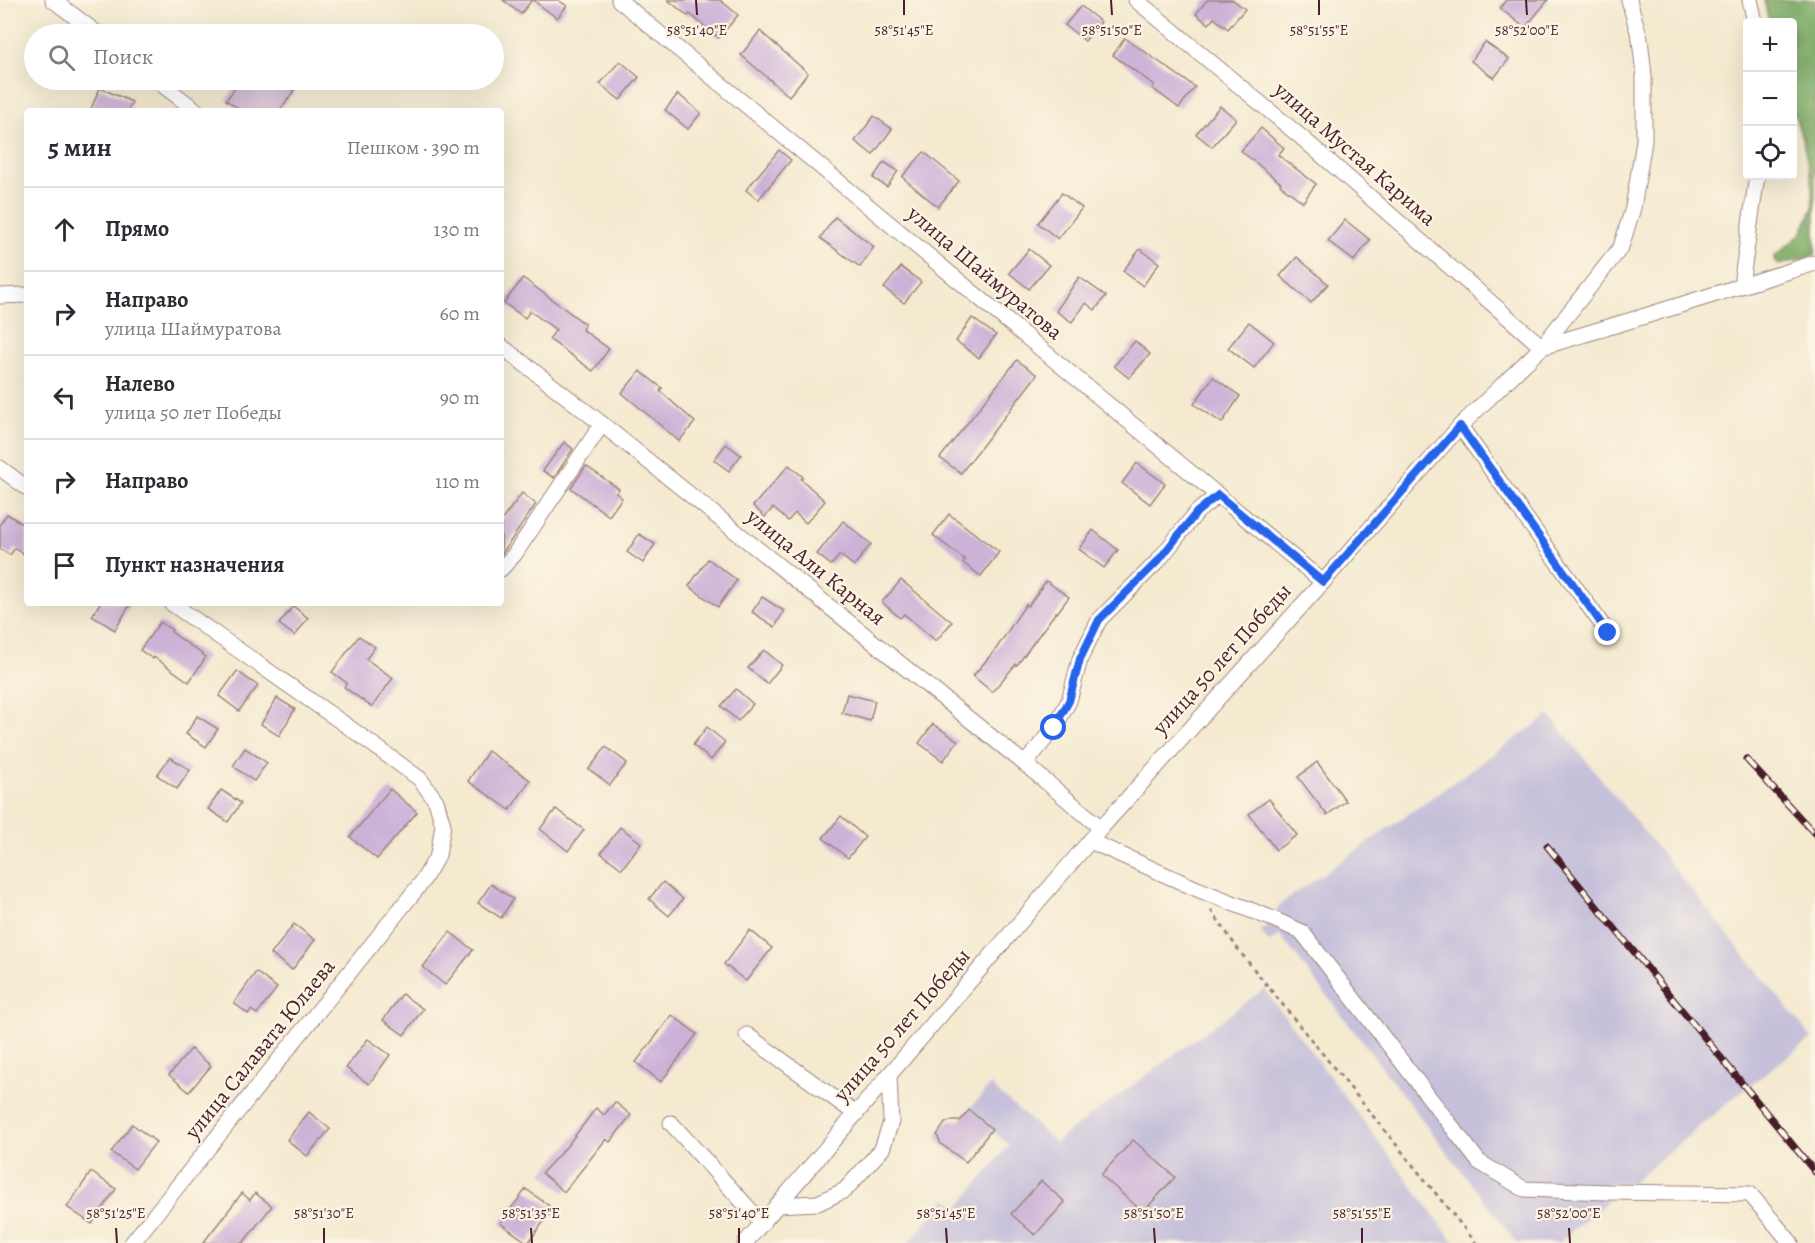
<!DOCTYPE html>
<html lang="ru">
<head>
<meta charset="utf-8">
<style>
  body { margin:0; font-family:Alegreya,serif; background:#f2f2f3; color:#2b2b33 }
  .controls { position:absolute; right:18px; top:18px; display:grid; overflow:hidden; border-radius:6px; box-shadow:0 6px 24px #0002 }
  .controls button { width:54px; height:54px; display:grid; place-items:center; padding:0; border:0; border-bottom:2px solid #e1e1e2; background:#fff; color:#2b2b33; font:30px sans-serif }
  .stop { position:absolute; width:18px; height:18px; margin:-14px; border:4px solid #2563eb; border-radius:50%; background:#fff }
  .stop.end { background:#2563eb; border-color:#fff; box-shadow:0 2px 6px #0008 }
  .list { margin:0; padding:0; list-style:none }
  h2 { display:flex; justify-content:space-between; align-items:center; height:78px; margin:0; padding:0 24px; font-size:26px }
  h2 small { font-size:20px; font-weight:400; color:#7c7c81 }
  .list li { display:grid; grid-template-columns:39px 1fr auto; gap:18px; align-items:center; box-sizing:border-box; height:84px; padding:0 24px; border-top:2px solid #e1e1e2 }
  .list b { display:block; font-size:22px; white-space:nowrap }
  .list p { margin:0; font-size:20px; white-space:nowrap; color:#7c7c81 }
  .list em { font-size:20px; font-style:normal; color:#7c7c81 }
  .icon { flex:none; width:33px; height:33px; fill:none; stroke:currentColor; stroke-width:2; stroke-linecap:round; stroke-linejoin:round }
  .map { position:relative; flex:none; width:1815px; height:1243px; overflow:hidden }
  .search { position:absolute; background:#fff; box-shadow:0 6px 24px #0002; left:24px; top:24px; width:480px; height:66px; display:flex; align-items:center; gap:15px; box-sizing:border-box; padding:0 21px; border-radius:33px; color:#7c7c81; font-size:22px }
  .panel { position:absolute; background:#fff; box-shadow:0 6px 24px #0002; left:24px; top:108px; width:480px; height:498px; border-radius:6px }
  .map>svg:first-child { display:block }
</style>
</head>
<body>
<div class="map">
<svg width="1815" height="1243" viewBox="0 0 1815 1243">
  <rect width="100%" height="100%" fill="#fcf5e5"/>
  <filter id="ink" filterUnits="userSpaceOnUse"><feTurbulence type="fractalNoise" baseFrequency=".0167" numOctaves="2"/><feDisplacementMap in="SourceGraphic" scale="12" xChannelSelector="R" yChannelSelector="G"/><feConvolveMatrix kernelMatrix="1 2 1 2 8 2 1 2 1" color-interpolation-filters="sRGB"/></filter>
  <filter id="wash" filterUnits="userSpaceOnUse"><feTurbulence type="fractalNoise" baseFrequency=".008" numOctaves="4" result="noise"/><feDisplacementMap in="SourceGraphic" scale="24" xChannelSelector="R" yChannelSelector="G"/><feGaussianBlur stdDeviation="1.35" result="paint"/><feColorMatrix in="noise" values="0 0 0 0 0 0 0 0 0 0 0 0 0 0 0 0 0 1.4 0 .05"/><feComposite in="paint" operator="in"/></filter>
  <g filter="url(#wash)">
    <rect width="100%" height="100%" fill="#f4ead0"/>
    <g fill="#c6c0da">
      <path d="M1549,715L1812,1038L1746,1088L1633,1182L1608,1183V1201L1558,1243H1517L1280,935L1269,942L1260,931L1272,923L1279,905Z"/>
      <path d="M1264,989L1455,1243H908L947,1198L959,1207L1009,1145L969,1110L990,1085L1055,1142Z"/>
    </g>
    <path fill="#7aaa63" stroke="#626447" stroke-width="1.5" d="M1764,0H1815V256L1779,265L1775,261V256L1801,234L1813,208L1811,176L1802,138L1793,110L1792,22H1769Z"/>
    <g id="blocks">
      <g fill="#cdb2d8">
        <path d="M503,0H532L521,14Z"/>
        <path d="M533,0H558L567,6L557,18Z"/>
        <path d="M668,0H720L738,15L719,38L690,14L688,16Z"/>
        <path d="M1207,0H1233L1245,9L1228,29L1214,18L1209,24L1196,14Z"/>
        <path d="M1506,0H1548L1525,28L1500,8Z"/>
        <path d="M1081,6L1101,22L1085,41L1065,25Z"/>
        <path d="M760,31L808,73L789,96L741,55Z"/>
        <path d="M1125,38L1195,87L1179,108L1152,88L1154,85L1113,55Z"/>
        <path d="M1485,42L1509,59L1494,78L1471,61Z"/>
        <path d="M620,61L639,77L620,100L600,84Z"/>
        <path d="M241,80H277L294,91L279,111H242L226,100Z"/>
        <path d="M100,88L132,102L128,111H90Z"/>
        <path d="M678,94L701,113L688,129L665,110Z"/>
        <path d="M1220,106L1236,119L1212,147L1196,134Z"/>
        <path d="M874,116L892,129L873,155L855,141Z"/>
        <path d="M1261,128L1284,148L1278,155L1316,184L1303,202L1280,185L1281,183L1241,151Z"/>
        <path d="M779,150L791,160L758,200L746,190Z"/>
        <path d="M924,152L959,181L938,207L902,177Z"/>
        <path d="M884,162L898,171L887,187L873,178Z"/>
        <path d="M1062,193L1082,208L1058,239L1038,223Z"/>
        <path d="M835,217L874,247L860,267L820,238Z"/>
        <path d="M1345,220L1370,240L1354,261L1328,241Z"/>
        <path d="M1029,249L1049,265L1029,289L1009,273Z"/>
        <path d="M1140,249L1159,263L1143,286L1123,271Z"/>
        <path d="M1297,257L1328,284L1311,303L1280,276Z"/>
        <path d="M901,267L921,282L904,303L884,288Z"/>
        <path d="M1079,277L1106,296L1095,310L1086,303L1072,322L1056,311Z"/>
        <path d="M523,278L585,324L582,329L609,349L593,371L549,339L556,330L530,311L525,318L504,303Z"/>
        <path d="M972,318L996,335L979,358L956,341Z"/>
        <path d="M1249,322L1274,342L1254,368L1228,348Z"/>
        <path d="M1135,341L1150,354L1129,378L1114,366Z"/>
        <path d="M1017,360L1037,375L961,473L940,458Z"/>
        <path d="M640,371L662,388L660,391L695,422L679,441L622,393Z"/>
        <path d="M1213,377L1240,396L1222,423L1194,404Z"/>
        <path d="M564,442L573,449L554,478L543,471Z"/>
        <path d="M726,444L741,455L729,471L714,460Z"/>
        <path d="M1137,463L1165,484L1150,504L1122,483Z"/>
        <path d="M789,465L803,477L801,479L825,501L806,523L795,513L788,521L773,508L765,517L753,506Z"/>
        <path d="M586,466L619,489L616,493L622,498L609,516L571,488Z"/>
        <path d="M522,493L536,504L501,555V521Z"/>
        <path d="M7,514L27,527V556L15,548L10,555L0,549V524Z"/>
        <path d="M949,514L999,552L981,576L963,563L965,560L933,535Z"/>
        <path d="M843,521L871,544L854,566L840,555L831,565L817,554Z"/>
        <path d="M1093,530L1118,550L1104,568L1079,549Z"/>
        <path d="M639,534L655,544L643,563L627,552Z"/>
        <path d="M708,559L737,580L718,607L689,586Z"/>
        <path d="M901,580L952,622L936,641L904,614L900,618L882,602Z"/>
        <path d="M1046,581L1069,597L1057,613L1056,612L1017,665L1016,664L992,692L973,676L996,649L1026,604L1028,606Z"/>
        <path d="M762,597L784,611L775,627L752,612Z"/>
        <path d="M100,603H131L115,630L92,616Z"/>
        <path d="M293,606L308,618L295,636L279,624Z"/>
        <path d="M160,622L172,630L171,632L206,657L189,682L154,657L153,659L140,650Z"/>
        <path d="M359,636L375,647L366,659L393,678L372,707L344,687L347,683L332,672Z"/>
        <path d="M764,650L782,665L767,684L748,668Z"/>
        <path d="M237,671L258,686L239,711L219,696Z"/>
        <path d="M736,689L753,704L738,721L721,706Z"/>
        <path d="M847,694L875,701L870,721L842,713Z"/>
        <path d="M277,698L295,709L279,736L261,724Z"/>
        <path d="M197,716L218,729L206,747L186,734Z"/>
        <path d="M933,724L958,741L943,761L919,743Z"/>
        <path d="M707,727L725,742L711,760L693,745Z"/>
        <path d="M606,747L627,763L610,785L589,769Z"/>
        <path d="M245,748L267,763L254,781L233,766Z"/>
        <path d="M488,751L530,780L510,810L468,781Z"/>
        <path d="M170,757L190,770L177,789L157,775Z"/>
        <path d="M1317,762L1346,801L1327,815L1298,777Z"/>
        <path d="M390,789L417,812L377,859L350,837Z"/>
        <path d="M221,790L241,803L228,822L208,809Z"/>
        <path d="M1269,799L1297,835L1276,850L1249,814Z"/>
        <path d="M556,809L584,830L568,851L540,829Z"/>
        <path d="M841,816L865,837L848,858L823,838Z"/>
        <path d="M620,827L641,843L622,869L601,853Z"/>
        <path d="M663,882L683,899L669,916L649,899Z"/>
        <path d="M491,884L513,899L501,918L478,903Z"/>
        <path d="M294,924L315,940L292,970L271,954Z"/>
        <path d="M750,930L772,948L746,981L724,964Z"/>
        <path d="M450,932L473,950L445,985L423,967Z"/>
        <path d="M256,972L277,988L257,1014L251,1010L248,1014L234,1003Z"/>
        <path d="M402,994L423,1009L404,1035L383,1020Z"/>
        <path d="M672,1015L697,1034L661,1082L636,1062Z"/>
        <path d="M368,1039L390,1055L369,1084L346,1068Z"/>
        <path d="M191,1049L211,1066L189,1092L169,1075Z"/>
        <path d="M615,1102L631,1115L610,1142L606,1139L564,1192L542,1173L567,1146L596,1108L604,1115Z"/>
        <path d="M969,1110L992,1129L966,1162L941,1144L937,1135L945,1123L950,1121H960Z"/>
        <path d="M309,1112L330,1129L307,1156L287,1140Z"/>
        <path d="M132,1124L156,1142L135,1169L111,1152Z"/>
        <path d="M1133,1140L1175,1177L1143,1212L1101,1175Z"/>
        <path d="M91,1172L116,1189L92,1224L67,1207Z"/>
        <path d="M1041,1181L1065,1202L1035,1235L1011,1214Z"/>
        <path d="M526,1189L553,1209L528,1243L500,1223Z"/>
        <path d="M242,1193L250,1200L255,1193L272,1206L243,1243H203Z"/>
      </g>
    </g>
  </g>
  <g filter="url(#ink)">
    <use href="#blocks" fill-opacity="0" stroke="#9f847e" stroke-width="1.5"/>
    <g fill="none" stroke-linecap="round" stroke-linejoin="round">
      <g stroke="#9f847e" stroke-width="17">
        <g id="minor">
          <path d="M53,0L98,34"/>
          <path d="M619,0L1323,582"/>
          <path d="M1136,0L1301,137L1542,347L1642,317L1815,263"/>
          <path d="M1750,0L1755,22"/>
          <path d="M156,80L197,111"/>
          <path d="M1741,285L1757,176"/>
          <path d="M0,296L27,295"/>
          <path d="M501,346L602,424L1025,764L1101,828"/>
          <path d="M1460,426L1608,633"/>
          <path d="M0,468L27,488"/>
          <path d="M501,569L514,555L602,424"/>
          <path d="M1025,764L1054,728L1069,701L1080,659L1099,620L1158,561L1197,512L1218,495"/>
          <path d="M1090,841L1197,889L1273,919L1302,932L1479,1162L1524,1189L1608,1192L1750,1194L1791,1243"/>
          <path d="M747,1035L856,1114"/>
          <path d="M671,1123L762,1223"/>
          <path d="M777,1205L818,1203L845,1190L882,1149L891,1122L889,1075"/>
          <path d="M132,1243L422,882L438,855L443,825L436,801L420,779L350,728L171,603"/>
          <path d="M745,1243L1101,828L1323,582L1460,426L1542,347L1621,247L1633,208L1644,141V75L1640,39L1629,0"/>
        </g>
      </g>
      <path stroke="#9f847e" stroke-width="3" stroke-dasharray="4.5 4.5" stroke-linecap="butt" d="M1211,910L1240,952L1476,1243"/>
      <use href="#minor" stroke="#fff" stroke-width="15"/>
      <g stroke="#4a1f2b" stroke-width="7">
        <g id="rail">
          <path d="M1746,759L1815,834"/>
          <path d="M1547,846L1815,1172"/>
        </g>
      </g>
      <use href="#rail" stroke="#fcf5e5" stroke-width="4.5" stroke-dasharray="14" stroke-linecap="butt"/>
    </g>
  </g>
  <g fill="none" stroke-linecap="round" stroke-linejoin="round" filter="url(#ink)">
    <path stroke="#2563eb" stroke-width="8" d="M1054,728L1069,701L1080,659L1099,620L1158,561L1197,512L1218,495L1323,582L1460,426L1608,633"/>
  </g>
  <path fill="none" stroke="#4a1f2b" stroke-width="2" d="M696,0L697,15M904,0V15M1111,0L1112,15M1319,0V15M1526,0L1527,15M116,1228L117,1243M324,1228V1243M531,1228L532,1243M739,1228V1243M946,1228L947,1243M1154,1228L1155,1243M1362,1228V1243M1569,1228L1570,1243"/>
  <g text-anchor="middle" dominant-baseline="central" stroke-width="4.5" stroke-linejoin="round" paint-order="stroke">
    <g font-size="22" fill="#4a1f2b" stroke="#fcf5e5">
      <text transform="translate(1355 154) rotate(41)">улица Мустая Карима</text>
      <text transform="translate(985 273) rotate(40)">улица Шаймуратова</text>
      <text transform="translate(816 567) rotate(39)">улица Али Карная</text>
      <text transform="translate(1222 659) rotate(-48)">улица 50 лет Победы</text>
      <text transform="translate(902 1025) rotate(-49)">улица 50 лет Победы</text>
      <text transform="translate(260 1049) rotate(-51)">улица Салавата Юлаева</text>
    </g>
  </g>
  <g font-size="15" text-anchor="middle" fill="#4a1f2b" stroke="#fcf5e5" stroke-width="4.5" stroke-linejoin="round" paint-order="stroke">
    <text x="697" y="35">58°51'40"E</text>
    <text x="904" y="35">58°51'45"E</text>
    <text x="1112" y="35">58°51'50"E</text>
    <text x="1319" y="35">58°51'55"E</text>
    <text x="1527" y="35">58°52'00"E</text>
    <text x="116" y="1218">58°51'25"E</text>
    <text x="324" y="1218">58°51'30"E</text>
    <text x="531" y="1218">58°51'35"E</text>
    <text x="739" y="1218">58°51'40"E</text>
    <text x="946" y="1218">58°51'45"E</text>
    <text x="1154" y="1218">58°51'50"E</text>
    <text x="1362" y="1218">58°51'55"E</text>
    <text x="1569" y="1218">58°52'00"E</text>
  </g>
</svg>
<div class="controls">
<button>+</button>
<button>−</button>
<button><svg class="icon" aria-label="locate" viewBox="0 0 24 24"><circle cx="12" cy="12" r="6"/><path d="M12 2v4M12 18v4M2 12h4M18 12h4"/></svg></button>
</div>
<div class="stop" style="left:1054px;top:728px"></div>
<div class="stop end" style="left:1608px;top:633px"></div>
<div class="search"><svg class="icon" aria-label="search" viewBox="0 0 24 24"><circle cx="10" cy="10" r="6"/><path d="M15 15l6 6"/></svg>Поиск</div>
<section class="panel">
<h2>5 мин<small>Пешком · 390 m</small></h2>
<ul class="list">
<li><svg class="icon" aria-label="ahead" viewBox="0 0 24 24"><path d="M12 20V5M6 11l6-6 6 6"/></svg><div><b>Прямо</b></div><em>130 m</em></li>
<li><svg class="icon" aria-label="right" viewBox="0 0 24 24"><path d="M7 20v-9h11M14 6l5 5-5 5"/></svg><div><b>Направо</b><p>улица Шаймуратова</p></div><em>60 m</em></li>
<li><svg class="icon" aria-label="left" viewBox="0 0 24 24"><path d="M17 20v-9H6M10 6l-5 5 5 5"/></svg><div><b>Налево</b><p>улица 50 лет Победы</p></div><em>90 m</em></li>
<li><svg class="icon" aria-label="right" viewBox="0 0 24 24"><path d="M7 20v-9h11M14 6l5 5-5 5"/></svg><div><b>Направо</b></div><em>110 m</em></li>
<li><svg class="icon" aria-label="arrive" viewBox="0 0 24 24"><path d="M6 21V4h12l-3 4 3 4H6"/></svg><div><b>Пункт назначения</b></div></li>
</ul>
</section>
</div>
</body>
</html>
